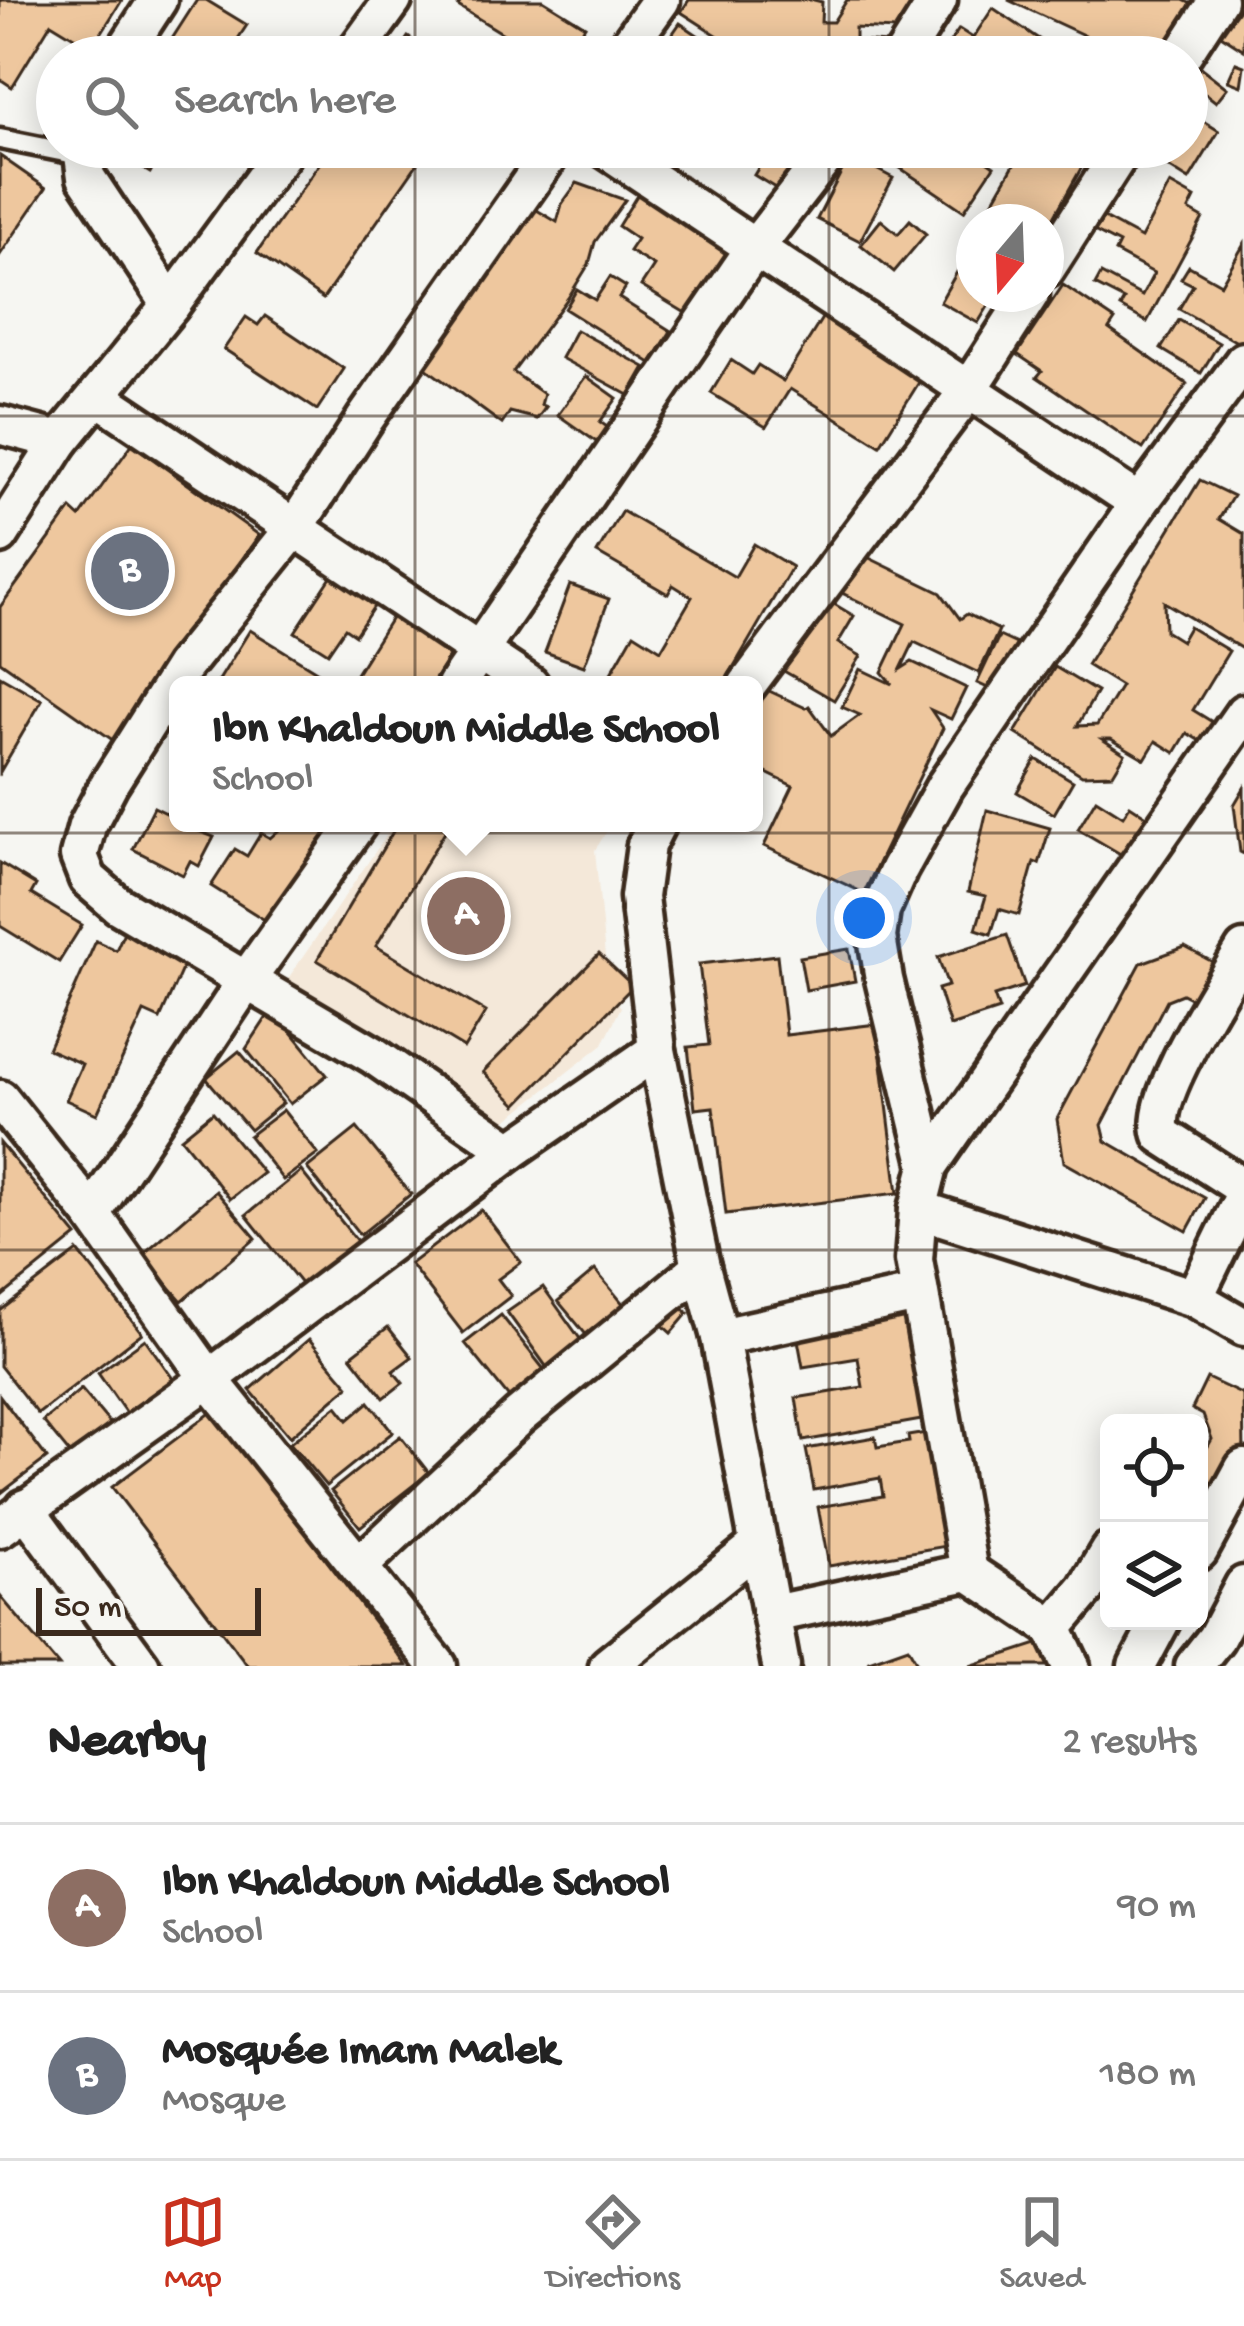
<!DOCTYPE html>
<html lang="en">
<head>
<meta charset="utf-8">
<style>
  body { margin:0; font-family:"Gochi Hand",sans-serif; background:#f6f6f6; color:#222 }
  .controls { position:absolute; right:36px; bottom:36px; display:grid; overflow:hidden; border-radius:18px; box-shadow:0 6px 30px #0003 }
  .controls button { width:108px; height:108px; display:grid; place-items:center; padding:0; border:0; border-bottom:3px solid #e0e0e0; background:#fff; color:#222; font:60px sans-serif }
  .compass { position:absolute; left:956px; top:204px; width:108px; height:108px; border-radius:50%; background:#fff; box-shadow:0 6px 30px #0003; rotate:199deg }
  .scale { position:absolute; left:36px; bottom:30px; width:225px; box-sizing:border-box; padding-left:12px; border:6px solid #3b2a1e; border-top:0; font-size:33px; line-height:42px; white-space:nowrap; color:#3b2a1e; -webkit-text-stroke:9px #f6f6f2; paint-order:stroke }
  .you { position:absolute; left:864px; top:918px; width:42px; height:42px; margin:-30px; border:9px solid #fff; border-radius:50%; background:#1a73e8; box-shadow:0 0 0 18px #1a73e833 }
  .badge { display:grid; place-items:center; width:78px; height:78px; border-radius:50%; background:#c8321e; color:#fff; font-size:39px; font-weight:700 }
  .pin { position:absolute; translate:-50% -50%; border:6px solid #fff; box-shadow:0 3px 12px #0006 }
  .popup { position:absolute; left:169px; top:676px; width:594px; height:156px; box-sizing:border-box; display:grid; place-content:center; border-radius:18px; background:#fff; filter:drop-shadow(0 3px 9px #0005); font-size:39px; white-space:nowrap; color:#767676 }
  .popup b { font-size:45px; color:#222 }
  .popup::after { content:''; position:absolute; left:50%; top:100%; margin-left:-24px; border:24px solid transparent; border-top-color:#fff }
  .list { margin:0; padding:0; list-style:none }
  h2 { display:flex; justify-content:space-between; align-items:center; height:156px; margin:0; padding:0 48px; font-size:51px }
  h2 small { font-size:39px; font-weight:400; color:#767676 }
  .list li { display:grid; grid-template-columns:78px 1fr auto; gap:36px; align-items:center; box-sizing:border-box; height:168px; padding:0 48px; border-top:3px solid #e0e0e0 }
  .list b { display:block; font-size:45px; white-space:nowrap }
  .list p { margin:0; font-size:39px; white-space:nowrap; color:#767676 }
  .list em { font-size:39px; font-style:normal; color:#767676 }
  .icon { flex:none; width:66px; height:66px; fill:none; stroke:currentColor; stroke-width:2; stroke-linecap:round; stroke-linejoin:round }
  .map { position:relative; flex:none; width:1244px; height:1666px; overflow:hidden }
  .search { position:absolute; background:#fff; box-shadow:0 6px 30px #0003; left:36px; right:36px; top:36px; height:132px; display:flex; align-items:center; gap:30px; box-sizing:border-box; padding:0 42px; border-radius:66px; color:#767676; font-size:45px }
  .sheet { height:492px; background:#fff }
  nav { display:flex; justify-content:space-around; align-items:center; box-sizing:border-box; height:168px; border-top:3px solid #e0e0e0; background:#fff; font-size:33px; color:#767676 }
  nav a { display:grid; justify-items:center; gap:6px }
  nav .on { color:#c8321e }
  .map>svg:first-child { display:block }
</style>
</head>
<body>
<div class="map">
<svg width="1244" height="1666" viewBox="0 0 1244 1666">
  <rect width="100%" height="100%" fill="#f6f6f2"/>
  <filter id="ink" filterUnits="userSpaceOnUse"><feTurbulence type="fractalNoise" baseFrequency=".00833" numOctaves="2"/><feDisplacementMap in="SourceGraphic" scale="24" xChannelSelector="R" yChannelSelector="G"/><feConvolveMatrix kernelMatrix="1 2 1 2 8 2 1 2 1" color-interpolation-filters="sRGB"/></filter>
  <g filter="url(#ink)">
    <path fill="#f4e8d9" d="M395,823H612L595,850L608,989L621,1007L603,1044L499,1126L285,983Z"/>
    <g fill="#eec79e" stroke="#3b2a1e" stroke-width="3">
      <path d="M0,0H122L92,48L51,23L12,87L0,79Z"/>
      <path d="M197,0H206L247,25L226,57H186L168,45Z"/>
      <path d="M462,0H543L585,26L565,57H541L458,6Z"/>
      <path d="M689,0H814L822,2L821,22H833L847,0H918L916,31L855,28V41L889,43L879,57H751L681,12Z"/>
      <path d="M1008,0H1183L1196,6L1172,57H1131Z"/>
      <path d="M1244,2V50L1221,35Z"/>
      <path d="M993,8L1046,44L1037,57H940L959,29L973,38Z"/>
      <path d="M680,23L730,57H678L683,49L669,39Z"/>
      <path d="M408,37L436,57H394Z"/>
      <path d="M1236,63L1244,66L1241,86L1228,81Z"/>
      <path d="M1200,67L1227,88L1216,102L1189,81Z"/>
      <path d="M1187,111L1219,131L1189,180L1143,151L1146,147H1187Z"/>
      <path d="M107,147H165L150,173Z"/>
      <path d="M331,147H429L323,299L257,253Z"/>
      <path d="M711,147H742L736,159Z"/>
      <path d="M761,147H806L780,191L754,175L766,155L758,151Z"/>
      <path d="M869,147H966L994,166L964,211Z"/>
      <path d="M1024,147H1093L1046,231V222H981Z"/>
      <path d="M850,155L893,178L860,241L817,219Z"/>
      <path d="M0,156L46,188L0,255Z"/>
      <path d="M654,168L752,242L702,323L641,286L654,266L629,251L637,239L618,226Z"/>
      <path d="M577,183L625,200L595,242L589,264L568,298L513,372L544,394L541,405L546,407L537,419L510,412L502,424L423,366L535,209L557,222L562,204Z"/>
      <path d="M1170,184L1195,198L1189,210L1203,218L1147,322L1120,307L1124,300L1095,285L1101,274L1142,296L1154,273L1115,252L1119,244L1094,231L1102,217L1141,238Z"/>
      <path d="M881,220L898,234L910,220L926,234L894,272L861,245Z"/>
      <path d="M974,242V294H1011L1006,301L995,295L978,323L940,302Z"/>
      <path d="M1244,244V346L1179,309L1193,285L1181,279L1189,266L1221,284Z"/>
      <path d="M610,277L626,287L619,298L671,331L651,363L565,309L577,289L595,300Z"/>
      <path d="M1063,285L1115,320L1109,329L1187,384L1143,449L1037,377L1042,371L1017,354Z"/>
      <path d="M837,294L936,355L880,445L790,389L766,427L711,393L731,360L752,374L758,365L783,381Z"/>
      <path d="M265,316L344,369L317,410L224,349L246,317L258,325Z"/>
      <path d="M1179,320L1219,343L1201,373L1161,349Z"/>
      <path d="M576,330L645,367L629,395L561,358Z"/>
      <path d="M586,376L617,398L600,422L613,431L602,446L558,415Z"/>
      <path d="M132,444L259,535L114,741L0,661V607L71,509L80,517Z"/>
      <path d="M1200,480L1233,496L1219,519L1244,534V650L1164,602L1165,631L1181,641L1189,627L1229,651L1193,710L1214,723L1203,743L1187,733L1175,753L1156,741L1145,759L1111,739H1102L1125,754L1113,774L1082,775L1015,733L1055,667L1097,692L1077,726L1097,725L1121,686L1087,665Z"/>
      <path d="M622,511L735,577L754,544L792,567L723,685H611L606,682L634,633L661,650L692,597L673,585L668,594L597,553Z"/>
      <path d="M351,547L394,576L355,635L345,628L328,653L295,632Z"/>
      <path d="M857,552L941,593L960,619L967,614L999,630L979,673L914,642L901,669L912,662L966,688L951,719L931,710L943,728L864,893L764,846L793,786L754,767V706L767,690L806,708L809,706L831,736L860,715L842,707L860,669L892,684L882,672L905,624L838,591Z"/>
      <path d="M570,585L609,599L584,666L545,652Z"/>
      <path d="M824,598L854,616L838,643L861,656L834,700L782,670Z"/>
      <path d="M398,607L457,644L431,685H349Z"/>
      <path d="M250,630L323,675L317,685H216Z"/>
      <path d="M999,636L1025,648L1003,695L977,683Z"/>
      <path d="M0,676L42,700L0,772Z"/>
      <path d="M1036,759L1073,781L1054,814L1017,792Z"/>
      <path d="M1244,788V854L1240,852L1234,805Z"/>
      <path d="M1096,799L1123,816L1130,805L1153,820L1129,859L1078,829Z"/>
      <path d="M154,807L178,819V823L214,837L199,866L190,861L183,875L133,849Z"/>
      <path d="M987,810L1050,828L1039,864L1034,862L1019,915L999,909L991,934L976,929L986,896L968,892Z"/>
      <path d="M287,823H334L271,924L211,886L235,849L247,856L261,833L270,838Z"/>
      <path d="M398,823H450L376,946L486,1012L464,1048L317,960Z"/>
      <path d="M0,863L36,885L31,894L82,925L59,962L0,926Z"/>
      <path d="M124,932L186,960L160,1019L144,1012L97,1114L66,1100L82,1064L48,1049L96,941L116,950Z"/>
      <path d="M1007,935L1025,986L994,996L999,1010L950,1026L938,989L948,986L938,957Z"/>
      <path d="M1185,947L1220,966L1200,1003L1182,994L1167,1000L1102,1125L1106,1141L1205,1198L1187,1231L1064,1162L1057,1119L1141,963Z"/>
      <path d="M849,949L855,981L806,990L800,957Z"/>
      <path d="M599,954L633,986L517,1105L483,1072Z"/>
      <path d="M777,955L786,1035L877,1024L898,1193L726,1214L713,1107L695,1109L688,1047L709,1045L699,964Z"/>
      <path d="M271,1011L292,1021V1032L327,1075L290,1104L246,1049Z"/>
      <path d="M239,1051L283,1103L250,1130L206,1078Z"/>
      <path d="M283,1110L318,1154L283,1180L249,1136Z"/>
      <path d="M213,1112L263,1173L230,1199L181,1138Z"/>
      <path d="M357,1128L411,1194L360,1235L307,1168Z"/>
      <path d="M0,1143L77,1236L0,1298Z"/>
      <path d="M301,1171L357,1241L302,1285L246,1215Z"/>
      <path d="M216,1191L256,1238L182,1301L142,1255Z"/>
      <path d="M481,1210L521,1262L498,1279L511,1296L463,1333L410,1264Z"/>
      <path d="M78,1251L142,1333L38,1414L0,1366V1311Z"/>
      <path d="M595,1270L625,1306L588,1337L558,1301Z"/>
      <path d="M543,1287L588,1350L548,1369L507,1312Z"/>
      <path d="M923,1296L944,1416L803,1441L796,1398L863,1387L858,1358L803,1367L796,1329Z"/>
      <path d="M677,1304L688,1313L671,1333L661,1324Z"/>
      <path d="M501,1315L550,1377L515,1405L465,1343Z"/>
      <path d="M388,1327L412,1357L393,1371L403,1383L384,1398L351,1356Z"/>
      <path d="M145,1339L176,1383L128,1416L98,1373Z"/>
      <path d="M309,1339L349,1386L290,1437L250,1390Z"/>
      <path d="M1207,1378L1243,1395L1244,1453L1199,1531V1462L1212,1439L1203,1415L1192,1409Z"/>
      <path d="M81,1389L113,1427L74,1459L43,1421Z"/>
      <path d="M0,1396L47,1458L0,1494Z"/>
      <path d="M369,1402L393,1432L326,1486L290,1443L337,1406L348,1420Z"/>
      <path d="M213,1411L407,1666H248L112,1487Z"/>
      <path d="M950,1429L969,1542L829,1566L818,1507L883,1496L880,1478L814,1490L806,1449L875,1437L877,1447L909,1442L908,1436Z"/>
      <path d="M400,1436L429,1473L360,1527L331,1491Z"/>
      <path d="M0,1596L59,1666H0Z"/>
      <path d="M1053,1639L1061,1666H970Z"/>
      <path d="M908,1647L919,1666H871L869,1661Z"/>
    </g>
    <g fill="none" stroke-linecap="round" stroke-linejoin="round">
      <g stroke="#3b2a1e" stroke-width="27">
        <path id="service" d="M0,139L80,155"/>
      </g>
      <g stroke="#3b2a1e" stroke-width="45">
        <g id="minor">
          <path d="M121,57L158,0"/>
          <path d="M352,57L393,0"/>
          <path d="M620,57L661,0"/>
          <path d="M902,57L938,0"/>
          <path d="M1181,57L1218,0"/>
          <path d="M82,147L86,177L171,305"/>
          <path d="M603,147L1139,503"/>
          <path d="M1046,269L1124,147"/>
          <path d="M97,396L530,685"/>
          <path d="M0,425L60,441"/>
          <path d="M0,535L60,441L171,305L287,147"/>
          <path d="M456,685L754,249L833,147"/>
          <path d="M747,685L967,392L1030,294"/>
          <path d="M657,823L646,845L639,897L657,1050L701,1267L720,1337L781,1666"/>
          <path d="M1244,950C1223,986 1148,1099 1162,1135L1244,1188"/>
          <path d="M0,1099L92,1214L209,1379L438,1666"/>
          <path d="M511,1151L373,1055L118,905L88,879L79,856L87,826L109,784L183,667L296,526L365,419L555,147"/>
          <path d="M929,1166L884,979L877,937L881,910L899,869L945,786L1139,503L1244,361"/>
          <path d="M918,1209L1194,1298L1244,1327"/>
          <path d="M92,1214L248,978L358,823"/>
          <path d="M1194,1298L1244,1196"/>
          <path d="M720,1337L918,1294"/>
          <path d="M25,1508L141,1666"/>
          <path d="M0,1528L209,1379L511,1151L657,1050"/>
          <path d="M1199,1551L1244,1468"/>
          <path d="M360,1565L519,1416L701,1267"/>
          <path d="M969,1572L1053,1628"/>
          <path d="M773,1614L969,1572L914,1260L918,1209L929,1166L1244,713"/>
          <path d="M608,1666L757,1546"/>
          <path d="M1071,1666L1053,1628L1086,1589L1109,1551"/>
          <path d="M1137,1666L1161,1621"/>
          <path d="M1194,1666L1216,1638L1244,1585"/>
        </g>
      </g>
      <use href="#service" stroke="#f6f6f2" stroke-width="18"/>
      <use href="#minor" stroke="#f6f6f2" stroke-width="36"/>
    </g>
  </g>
  <path fill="none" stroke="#3b2a1e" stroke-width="3" stroke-opacity="0.55" d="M415,0V57M829,0V57M415,147V1666M829,147V1666M0,416H1244M0,833H1244M0,1250H1244"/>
</svg>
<div class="controls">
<button><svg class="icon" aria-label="locate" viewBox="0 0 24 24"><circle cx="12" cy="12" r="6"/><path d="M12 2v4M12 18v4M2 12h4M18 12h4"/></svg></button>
<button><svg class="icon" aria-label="layers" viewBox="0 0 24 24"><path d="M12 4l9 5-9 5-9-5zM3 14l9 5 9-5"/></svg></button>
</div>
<svg class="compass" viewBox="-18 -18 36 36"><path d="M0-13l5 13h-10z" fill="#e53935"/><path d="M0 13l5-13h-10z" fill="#767676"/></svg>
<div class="scale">50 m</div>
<div class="you"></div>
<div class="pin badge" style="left:466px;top:916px;background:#8d6e63">A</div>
<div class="popup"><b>Ibn Khaldoun Middle School</b>School</div>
<div class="pin badge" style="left:130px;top:571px;background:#6b7280">B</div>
<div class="search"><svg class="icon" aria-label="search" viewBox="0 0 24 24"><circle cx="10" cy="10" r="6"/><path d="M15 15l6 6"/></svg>Search here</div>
</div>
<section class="sheet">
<h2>Nearby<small>2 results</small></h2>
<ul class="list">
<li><span class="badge" style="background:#8d6e63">A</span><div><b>Ibn Khaldoun Middle School</b><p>School</p></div><em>90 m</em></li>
<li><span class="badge" style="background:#6b7280">B</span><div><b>Mosquée Imam Malek</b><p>Mosque</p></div><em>180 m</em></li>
</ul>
</section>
<nav>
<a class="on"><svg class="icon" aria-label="map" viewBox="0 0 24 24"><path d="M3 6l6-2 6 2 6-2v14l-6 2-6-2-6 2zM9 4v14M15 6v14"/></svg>Map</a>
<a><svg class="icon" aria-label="directions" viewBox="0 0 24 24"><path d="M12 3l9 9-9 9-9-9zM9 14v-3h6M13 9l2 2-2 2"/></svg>Directions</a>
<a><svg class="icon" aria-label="saved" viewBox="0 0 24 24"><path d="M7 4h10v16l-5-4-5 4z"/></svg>Saved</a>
</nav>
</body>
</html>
